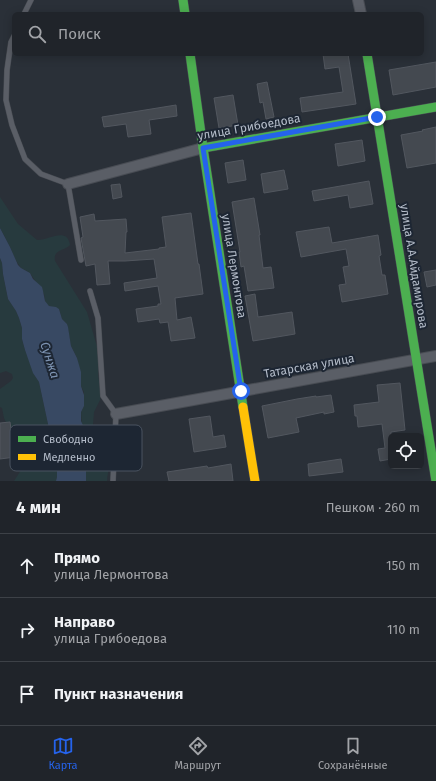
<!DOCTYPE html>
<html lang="ru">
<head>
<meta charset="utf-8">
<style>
  body { margin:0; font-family:"Fira Sans",sans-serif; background:#282c32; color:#f1f3f6 }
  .controls { position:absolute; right:12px; bottom:12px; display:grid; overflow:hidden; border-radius:6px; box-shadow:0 2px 10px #0003 }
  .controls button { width:36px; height:36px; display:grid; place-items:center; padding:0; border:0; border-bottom:1px solid #3d4147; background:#20242a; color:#f1f3f6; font:20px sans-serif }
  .stop { position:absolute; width:12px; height:12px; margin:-9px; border:3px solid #2563eb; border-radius:50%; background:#fff }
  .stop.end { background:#2563eb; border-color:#fff; box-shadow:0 1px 4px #0008 }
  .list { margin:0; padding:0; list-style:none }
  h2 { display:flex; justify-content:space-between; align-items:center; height:52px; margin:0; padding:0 16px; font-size:17px }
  h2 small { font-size:13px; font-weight:400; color:#a2a4a8 }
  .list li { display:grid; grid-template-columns:26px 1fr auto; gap:12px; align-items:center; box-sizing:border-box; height:64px; padding:0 16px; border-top:1px solid #3d4147 }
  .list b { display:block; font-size:15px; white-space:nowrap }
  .list p { margin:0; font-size:13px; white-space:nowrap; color:#a2a4a8 }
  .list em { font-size:13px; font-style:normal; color:#a2a4a8 }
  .icon { flex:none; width:22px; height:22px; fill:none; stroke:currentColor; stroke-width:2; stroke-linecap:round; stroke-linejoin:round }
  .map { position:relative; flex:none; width:436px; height:481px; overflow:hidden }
  .search { position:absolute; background:#20242a; box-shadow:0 2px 10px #0003; left:12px; right:12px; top:12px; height:44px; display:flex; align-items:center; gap:10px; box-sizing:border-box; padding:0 14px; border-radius:6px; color:#a2a4a8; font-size:15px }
  .sheet { height:244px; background:#20242a }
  nav { display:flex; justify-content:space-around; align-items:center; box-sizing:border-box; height:56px; border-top:1px solid #3d4147; background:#20242a; font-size:11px; color:#a2a4a8 }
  nav a { display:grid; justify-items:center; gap:2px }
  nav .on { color:#2563eb }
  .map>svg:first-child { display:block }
</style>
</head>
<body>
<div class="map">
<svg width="436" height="481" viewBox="0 0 436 481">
  <rect width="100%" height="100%" fill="#2a3038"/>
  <g fill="#273a3e">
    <path d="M0,197L18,224L37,240C48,241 67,226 70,245C63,252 53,249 55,261L87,312L100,357L98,375L101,393L100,400L94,412L93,424L94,428C102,440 110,449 109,465C109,470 107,476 107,481H86V455L84,445L86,438V431L82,425L81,412L84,406V392L81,386L77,358L71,346L67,324L62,319L59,309L49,306L47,304L45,301L44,294L30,273L21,268L15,259L10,247L0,228Z"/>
    <path d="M0,258L2,263L3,274L8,299L16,311L19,318L22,328V339L25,350L35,376L39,382L57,466V477L56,481H14L23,467L25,457L17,446L4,418L2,408L0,407V389L11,381L13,378L12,374L6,371L0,373Z"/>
  </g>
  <path fill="#384963" d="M0,228L10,247L18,265L21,268L30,273L33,279L42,287L43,291L45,301L49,306L56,307L59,309L62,319L67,324L68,327L71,346L77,358L81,372V386L84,395V406L81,412V421L87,434L84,445L86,455V481H56L57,477V466L39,382L33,373L25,350L22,339V328L19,318L16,311L8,299L3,274L2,263L0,258Z"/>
  <g fill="#444950" stroke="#52575f">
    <path d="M323,54H348L356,104L302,112L300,98L343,92L339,67L325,69Z"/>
    <path d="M436,62V87L393,95L389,70Z"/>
    <path d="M267,82L274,117L266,119L263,102L260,103L257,84Z"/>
    <path d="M233,95L238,125L219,128L214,98Z"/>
    <path d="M176,105L177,116L149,120L151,134L128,137L126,124L104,127L102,117Z"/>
    <path d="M436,127V163L407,168L401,135L423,131L422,130Z"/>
    <path d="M362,140L365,161L338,166L335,144Z"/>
    <path d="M243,160L246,180L228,183L225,163Z"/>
    <path d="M284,170L288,189L264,193L261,174Z"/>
    <path d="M369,181L373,204L350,208L348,195L314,201L312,191Z"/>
    <path d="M120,184L122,197L113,199L111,185Z"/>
    <path d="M254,198L260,235H259L263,268L271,267L274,288L248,291L244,266L241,267L239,252H240L232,202Z"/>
    <path d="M191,213L198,264H199L203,294L175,298L177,320L191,317L195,338L171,341L168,322L160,323L159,319L138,322L136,309L158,306V304H161L158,286L125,291L124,283L157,278L154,259L125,261H108L110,284L97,285L95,264L86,266L81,238L83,237L80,217L94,214L95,221L126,219L127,232H126L125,253L159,249V248L166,247L162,217Z"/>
    <path d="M329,227L332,243L378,235L381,255L379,256L382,275H385L388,294L342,302L339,285L346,284L343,267L349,266L346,249L301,257L296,232Z"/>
    <path d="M436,270V285L427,287L424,272Z"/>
    <path d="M255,294L258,317L292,312L295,334L253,341L245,296Z"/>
    <path d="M400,383L405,430L391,432V459L380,461L378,449L385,448L382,424L358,427L357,416H355L354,405L379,402L377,385Z"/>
    <path d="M331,395L334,412L324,414V412L296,418L299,432L268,438L262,406L297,399L316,396V397Z"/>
    <path d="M210,416L213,437L224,435L226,447L194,452L189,419Z"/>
    <path d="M10,422L15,457L0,459V423Z"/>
    <path d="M341,459L343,472L309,476L308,464Z"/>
    <path d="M231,464L233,481H169L167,472L207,466L208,468Z"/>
  </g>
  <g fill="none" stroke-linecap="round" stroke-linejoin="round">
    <g stroke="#484c53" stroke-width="6">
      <g id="lane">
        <path d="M24,14L31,0"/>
        <path d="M14,36L11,42L7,70L6,100L12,125L25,159L41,174L68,184L81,260"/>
        <path d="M90,291L98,318L103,396L116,414L113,481"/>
      </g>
    </g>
    <g stroke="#484c53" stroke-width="12">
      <g id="street">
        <path d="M358,0L361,14"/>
        <path d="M68,184L203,148"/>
        <path d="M116,414L436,356"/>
      </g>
    </g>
    <g stroke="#484c53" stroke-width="10">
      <g id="fast">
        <path d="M183,0L185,14"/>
        <path d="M190,54L203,148L243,407"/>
        <path d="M367,54L436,481"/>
        <path d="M203,148L436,107"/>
      </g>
    </g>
    <g stroke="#484c53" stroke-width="10">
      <path id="slow" d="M243,407L255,481"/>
    </g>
    <use href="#lane" stroke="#5a5e66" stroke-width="5"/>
    <use href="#street" stroke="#5a5e66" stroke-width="10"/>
    <use href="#fast" stroke="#4caf50" stroke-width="9"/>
    <use href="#slow" stroke="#ffc107" stroke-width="9"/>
  </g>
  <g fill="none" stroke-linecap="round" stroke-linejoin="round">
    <path stroke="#2563eb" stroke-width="5" d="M241,391L203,148L377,117"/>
  </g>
  <g text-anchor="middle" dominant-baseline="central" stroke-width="4" stroke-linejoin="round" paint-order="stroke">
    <g font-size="12" fill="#b4bcc9" stroke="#1d2633">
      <text transform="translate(249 127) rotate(-10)">улица Грибоедова</text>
      <text transform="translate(234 266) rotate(81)">улица Лермонтова</text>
      <text transform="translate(414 266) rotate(81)">улица А.А.Айдамирова</text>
      <text transform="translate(309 366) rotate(-10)">Татарская улица</text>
    </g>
    <g font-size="13" font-style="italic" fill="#7c92b1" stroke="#1d2633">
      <text transform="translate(50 360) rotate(72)">Сунжа</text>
    </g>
  </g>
  <rect x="10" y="425" width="132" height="46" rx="6" fill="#1d2633" stroke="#4a5360" stroke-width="1"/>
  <rect x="18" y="436" width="18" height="6" fill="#4caf50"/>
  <rect x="18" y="454" width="18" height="6" fill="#ffc107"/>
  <g font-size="11" fill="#b4bcc9">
    <text x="43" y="443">Свободно</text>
    <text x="43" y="461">Медленно</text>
  </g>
</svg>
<div class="controls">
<button><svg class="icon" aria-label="locate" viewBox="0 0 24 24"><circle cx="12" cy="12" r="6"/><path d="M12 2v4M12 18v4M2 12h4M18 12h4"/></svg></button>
</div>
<div class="stop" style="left:241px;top:391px"></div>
<div class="stop end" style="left:377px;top:117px"></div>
<div class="search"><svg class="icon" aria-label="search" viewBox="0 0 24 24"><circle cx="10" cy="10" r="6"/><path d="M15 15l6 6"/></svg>Поиск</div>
</div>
<section class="sheet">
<h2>4 мин<small>Пешком · 260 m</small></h2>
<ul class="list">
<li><svg class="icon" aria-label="ahead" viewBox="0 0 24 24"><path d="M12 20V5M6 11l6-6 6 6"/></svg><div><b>Прямо</b><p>улица Лермонтова</p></div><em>150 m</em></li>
<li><svg class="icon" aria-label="right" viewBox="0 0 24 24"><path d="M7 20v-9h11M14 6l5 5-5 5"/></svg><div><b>Направо</b><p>улица Грибоедова</p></div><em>110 m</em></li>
<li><svg class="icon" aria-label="arrive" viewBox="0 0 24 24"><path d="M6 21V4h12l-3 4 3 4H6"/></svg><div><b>Пункт назначения</b></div></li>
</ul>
</section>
<nav>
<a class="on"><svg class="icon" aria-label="map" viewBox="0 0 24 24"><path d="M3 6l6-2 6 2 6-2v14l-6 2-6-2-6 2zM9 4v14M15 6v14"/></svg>Карта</a>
<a><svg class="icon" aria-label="directions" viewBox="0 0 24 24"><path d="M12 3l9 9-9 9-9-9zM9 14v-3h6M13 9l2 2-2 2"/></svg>Маршрут</a>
<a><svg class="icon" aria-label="saved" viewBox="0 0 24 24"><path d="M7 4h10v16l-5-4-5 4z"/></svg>Сохранённые</a>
</nav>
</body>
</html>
